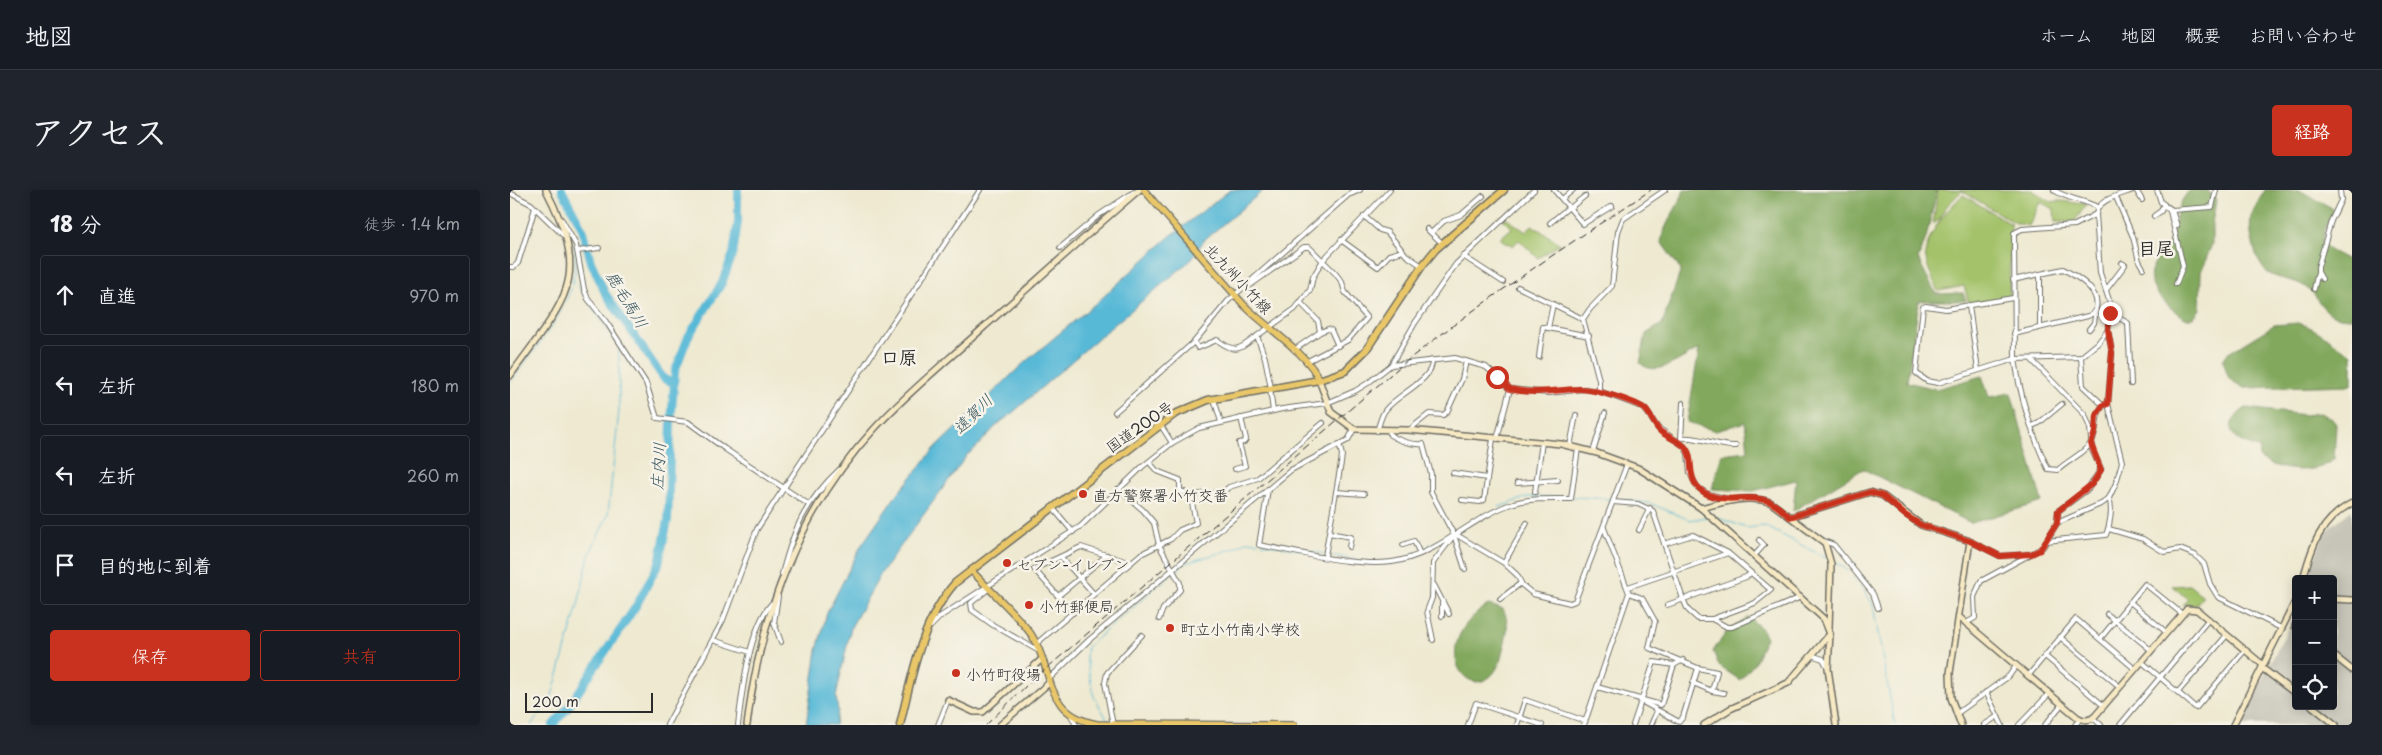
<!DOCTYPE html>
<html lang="ja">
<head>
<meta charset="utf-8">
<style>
  body { margin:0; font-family:"Playpen Sans","Klee One",sans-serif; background:#20242c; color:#f1f3f6 }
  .controls { position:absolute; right:15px; bottom:15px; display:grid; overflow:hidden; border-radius:5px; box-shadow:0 2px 12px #0003 }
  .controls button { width:45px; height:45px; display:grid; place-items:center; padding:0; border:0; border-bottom:1px solid #363941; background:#171b24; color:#f1f3f6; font:25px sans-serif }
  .scale { position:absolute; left:15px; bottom:12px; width:128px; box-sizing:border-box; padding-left:5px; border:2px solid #2b2b2b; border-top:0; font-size:14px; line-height:18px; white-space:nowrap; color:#2b2b2b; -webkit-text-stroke:4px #f7f3e8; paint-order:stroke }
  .stop { position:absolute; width:15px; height:15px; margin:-11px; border:4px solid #c8321e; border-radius:50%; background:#fff }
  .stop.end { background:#c8321e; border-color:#fff; box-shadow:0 1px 5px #0008 }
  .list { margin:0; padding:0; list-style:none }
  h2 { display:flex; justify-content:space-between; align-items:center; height:65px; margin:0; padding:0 20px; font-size:21px }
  h2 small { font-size:16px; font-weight:400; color:#9ea1a6 }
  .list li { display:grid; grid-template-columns:32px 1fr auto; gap:15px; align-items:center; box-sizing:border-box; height:80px; margin:0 10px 10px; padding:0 10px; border:1px solid #363941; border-radius:5px }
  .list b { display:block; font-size:19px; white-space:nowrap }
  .list em { font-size:16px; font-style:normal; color:#9ea1a6 }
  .actions { display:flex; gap:10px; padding:15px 20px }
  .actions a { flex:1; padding:11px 0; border:1px solid #c8321e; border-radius:5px; text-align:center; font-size:18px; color:#c8321e }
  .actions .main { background:#c8321e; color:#fff }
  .icon { flex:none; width:28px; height:28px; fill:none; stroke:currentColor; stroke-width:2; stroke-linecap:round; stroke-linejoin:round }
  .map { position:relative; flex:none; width:1842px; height:535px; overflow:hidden; border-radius:5px }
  header { display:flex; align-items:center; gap:30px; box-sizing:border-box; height:70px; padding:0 25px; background:#171b24; border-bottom:1px solid #363941 }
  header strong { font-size:24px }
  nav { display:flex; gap:28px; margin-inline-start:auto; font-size:18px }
  .intro { display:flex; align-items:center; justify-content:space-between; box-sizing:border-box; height:120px; padding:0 30px }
  h1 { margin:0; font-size:35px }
  .button { padding:12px 22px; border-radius:5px; background:#c8321e; color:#fff; font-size:18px; font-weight:700 }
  main { display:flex; gap:30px; padding:0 30px }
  aside { flex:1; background:#171b24; border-radius:5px; box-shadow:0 2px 12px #0003 }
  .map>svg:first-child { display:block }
</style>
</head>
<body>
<header>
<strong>地図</strong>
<nav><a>ホーム</a><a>地図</a><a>概要</a><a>お問い合わせ</a></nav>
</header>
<div class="intro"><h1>アクセス</h1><a class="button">経路</a></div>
<main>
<aside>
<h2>18 分<small>徒歩 · 1.4 km</small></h2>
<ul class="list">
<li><svg class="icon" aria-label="ahead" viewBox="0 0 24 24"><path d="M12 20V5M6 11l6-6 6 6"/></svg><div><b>直進</b></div><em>970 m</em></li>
<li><svg class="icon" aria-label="left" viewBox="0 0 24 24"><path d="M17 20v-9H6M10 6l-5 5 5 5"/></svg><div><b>左折</b></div><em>180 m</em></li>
<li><svg class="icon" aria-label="left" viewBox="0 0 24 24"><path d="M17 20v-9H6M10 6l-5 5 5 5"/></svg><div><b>左折</b></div><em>260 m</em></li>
<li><svg class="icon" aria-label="arrive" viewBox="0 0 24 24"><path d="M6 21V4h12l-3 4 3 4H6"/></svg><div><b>目的地に到着</b></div></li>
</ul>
<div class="actions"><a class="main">保存</a><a>共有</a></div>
</aside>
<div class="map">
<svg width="1842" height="535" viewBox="0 0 1842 535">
  <rect width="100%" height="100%" fill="#f7f3e8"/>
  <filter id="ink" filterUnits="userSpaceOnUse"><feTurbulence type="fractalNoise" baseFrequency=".02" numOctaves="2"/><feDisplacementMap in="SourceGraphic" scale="10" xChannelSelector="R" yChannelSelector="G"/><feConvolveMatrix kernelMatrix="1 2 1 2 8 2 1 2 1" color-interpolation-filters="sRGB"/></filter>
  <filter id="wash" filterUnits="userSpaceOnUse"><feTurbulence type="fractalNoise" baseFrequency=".0096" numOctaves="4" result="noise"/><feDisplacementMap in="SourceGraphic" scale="20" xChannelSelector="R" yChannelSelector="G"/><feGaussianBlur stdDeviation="1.12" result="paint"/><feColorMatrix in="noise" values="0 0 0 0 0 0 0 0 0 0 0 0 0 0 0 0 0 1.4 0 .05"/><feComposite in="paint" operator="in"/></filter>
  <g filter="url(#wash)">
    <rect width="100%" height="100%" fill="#eee9d0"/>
    <path fill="#c7c5b8" d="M1842,320V535H1729L1786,423V516H1823V389H1798L1812,348L1819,338Z"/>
    <g fill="#a3c269" stroke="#67764a">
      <path d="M1428,0H1522L1541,12C1555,9 1563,14 1577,14L1564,32H1545L1544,19L1530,12L1519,36L1503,32L1452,1L1436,17L1430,29L1423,34Z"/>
      <path d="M1453,5L1501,34L1499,105L1497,107L1459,114L1454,96L1429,101L1427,100C1424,90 1418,80 1416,70C1412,49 1438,18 1453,5Z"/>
      <path d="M996,28L1016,42L1022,35L1050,54L1028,68L1009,50L1003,56L999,53L997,54L990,48L1002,38L994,30Z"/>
      <path d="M1679,395L1693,406L1686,415H1673L1678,409L1662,396Z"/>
    </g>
    <g fill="#82a85d" stroke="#566a44">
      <path d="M1174,0H1427L1416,48L1408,69L1426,104L1453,103L1456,111H1409L1397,192L1426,199L1472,186L1479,207L1501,203L1532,312L1461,333L1353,279L1283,321L1286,290L1243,301L1202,299L1212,264L1238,261L1235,232L1206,241L1177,232L1189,159C1172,167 1147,189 1130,173L1136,144L1152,134L1171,80L1151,52C1154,33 1167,20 1174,0Z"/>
      <path d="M1680,0H1696L1706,10L1702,33V54L1691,82L1690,119L1684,127L1676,129C1663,121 1636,100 1641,82C1644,68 1658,59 1662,45C1668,26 1665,16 1680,0Z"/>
      <path d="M1755,0H1789L1822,18L1824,22L1814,39L1812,51L1819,60L1842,72V128C1810,128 1815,112 1794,96C1783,89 1769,90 1758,83C1746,75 1738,41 1741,27C1744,18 1750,8 1755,0Z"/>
      <path d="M1788,133C1808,138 1824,154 1842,164V195L1734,198L1719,189L1713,170L1717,164L1764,135Z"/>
      <path d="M1736,218L1795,225L1810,223L1821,228L1826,234L1824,269C1808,286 1766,281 1749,268L1750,260C1744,255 1739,256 1732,252C1713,241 1722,227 1736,218Z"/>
      <path d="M978,415L993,419C1000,432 997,446 993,459C992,465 990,473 987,478C963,520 912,457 978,415Z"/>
      <path d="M1238,427L1251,438L1256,448L1244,474L1230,490L1209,476L1203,461L1218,440Z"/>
    </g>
    <path fill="#59b9d7" stroke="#427281" d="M720,0H754L694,50L681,70L587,149L499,226C482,236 473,254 457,265L372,382L341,437L326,506L328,521L325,535H296L307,460L317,423L351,356L385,307L426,257L515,172L592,108L658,48Z"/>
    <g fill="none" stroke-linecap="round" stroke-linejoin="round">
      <g stroke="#59b9d7" stroke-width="1">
        <path d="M68,54L76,52"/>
        <path d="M0,193C27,153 75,108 64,55"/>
        <path d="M1063,307L1101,309"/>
        <path d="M1105,309L1139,313L1180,330L1197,327"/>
        <path d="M989,317L1018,307H1059"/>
        <path d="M1203,326L1236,338L1255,336L1316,368"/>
        <path d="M752,353L849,370"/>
        <path d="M911,360L960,333"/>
        <path d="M899,366L907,362"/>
        <path d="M1322,371L1332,376L1351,395L1363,415L1385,535"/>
        <path d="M666,381L676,373L725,358L738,351L748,352"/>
        <path d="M599,532L584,507L576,468L577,457L663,383"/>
        <path d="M21,535L41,509L68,415L79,365L98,325L109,221V156L63,89"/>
      </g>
      <g stroke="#59b9d7" stroke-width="8">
        <path d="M52,0L72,38L81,72L95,103L154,189L164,193"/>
        <path d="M43,535L57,519L126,416L149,373L158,330L161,234L165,181L178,147L212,93L223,64L228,32V0"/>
      </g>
    </g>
  </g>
  <g filter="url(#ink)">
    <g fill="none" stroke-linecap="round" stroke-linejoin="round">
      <g stroke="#6f6e65" stroke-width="6">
        <g id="street">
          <path d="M1044,0L1073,34L1102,16"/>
          <path d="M1544,0C1558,10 1573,9 1587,17"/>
          <path d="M1626,0L1632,10"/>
          <path d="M1647,0L1651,12L1660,21L1673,76L1666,94"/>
          <path d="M0,3L21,14L54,46"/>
          <path d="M841,4L850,0"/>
          <path d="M1606,7L1623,47L1629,71L1633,78"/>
          <path d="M1052,9L1063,0"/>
          <path d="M1658,17L1662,20L1702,17L1706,0"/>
          <path d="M1060,18L1075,6"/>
          <path d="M1662,20L1667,36"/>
          <path d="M1586,24L1565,35L1512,39L1504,43L1505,169C1510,206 1522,245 1538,279L1548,280C1558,270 1578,262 1583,249C1589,235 1583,230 1593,215L1598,214"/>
          <path d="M854,26L870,40L877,42L896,65L912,76"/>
          <path d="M1644,26L1651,21L1654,14"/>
          <path d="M52,30L66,55L74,99L78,109L97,133L136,193L147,228L178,232L215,259L298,314"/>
          <path d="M1040,33L1059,17"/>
          <path d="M917,39L932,53"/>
          <path d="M921,43L934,31L951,25L973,6"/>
          <path d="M831,50L868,77L879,65L893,61"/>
          <path d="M550,58L589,25L624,2"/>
          <path d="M68,61L89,58"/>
          <path d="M953,66L993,92"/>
          <path d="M0,77H4L8,73L25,18"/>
          <path d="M1530,84V137"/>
          <path d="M1812,89L1808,82V77L1821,31L1831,10L1830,0"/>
          <path d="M1503,90L1553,79C1568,87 1593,101 1585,122L1578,126L1504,144"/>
          <path d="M739,96L794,57H799L825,83L832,92L835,102L857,128L838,150L796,172"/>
          <path d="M1008,97L1073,129"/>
          <path d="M1804,99L1808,82"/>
          <path d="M1596,100L1615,75L1612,73"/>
          <path d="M1503,108L1436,119L1416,116L1413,117L1406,183L1417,191L1428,193L1505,169L1571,167L1588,153L1598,140"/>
          <path d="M790,112L808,131L810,142"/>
          <path d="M1459,116L1468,180"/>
          <path d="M1600,123L1618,133L1621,194"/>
          <path d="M1038,138L1043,114"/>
          <path d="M1579,139L1584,133L1586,120"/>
          <path d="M684,152L688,158L707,150C727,164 728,160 747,146"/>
          <path d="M784,160L810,142L818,139L821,140L828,156"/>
          <path d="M1029,167L1033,137L1079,146"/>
          <path d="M1571,167L1573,196L1593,215"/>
          <path d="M1521,169L1575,225L1580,238L1582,260L1591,279L1578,299L1548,321L1547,333"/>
          <path d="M881,175L945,168L976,177L1000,199L1039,203L1074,199L1089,201L1121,213L1134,218L1148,238L1174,256L1178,263L1180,283L1187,297L1198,304L1221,310"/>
          <path d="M761,198L755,168L747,146L785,119L800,100L803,87L813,70L880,0"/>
          <path d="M760,199L763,221"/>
          <path d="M1089,201V190L1073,129L1080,119L1102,96L1108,42L1113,29L1155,0"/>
          <path d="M704,209L711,232"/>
          <path d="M605,222L684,152L718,111L844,0"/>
          <path d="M650,234L662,253"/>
          <path d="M1522,236L1529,233L1552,214"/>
          <path d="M879,240L880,245C890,251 901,255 913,254L921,284V302L944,345L955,379"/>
          <path d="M899,240L919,224L933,225L937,222L952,189L956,171"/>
          <path d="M867,241C869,235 871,227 874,222C883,206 924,191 922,170"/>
          <path d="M1171,248C1191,246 1207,257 1226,256"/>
          <path d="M987,249L1000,199"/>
          <path d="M1171,249L1173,213"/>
          <path d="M1060,256L1066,225"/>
          <path d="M1083,262L1095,223"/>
          <path d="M639,272L647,281L670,290V301L684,305"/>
          <path d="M725,279L735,276L729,253L734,252L736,249L731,228"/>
          <path d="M943,283L977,288"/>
          <path d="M1007,293L1048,290"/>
          <path d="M608,299L633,320L644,333L649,355L670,393V400L653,419L649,429"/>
          <path d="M758,299L749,355C789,362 854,380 892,370C933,360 964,326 1004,313C1022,308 1042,309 1061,309L1068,258"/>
          <path d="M826,302L854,304"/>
          <path d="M1025,302L1032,252"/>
          <path d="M952,310L970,312L974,310L983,249"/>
          <path d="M1103,312L1128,314L1143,321L1173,409L1178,420L1188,429H1202L1217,437H1222L1291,407"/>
          <path d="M542,317L563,342"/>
          <path d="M1599,339L1633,349L1654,362L1670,359L1685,365L1694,374L1700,394L1708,407L1771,438"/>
          <path d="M1129,340L1140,318"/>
          <path d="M819,343L841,347L839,357"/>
          <path d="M945,344L994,373L1007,385L1012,395L1023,404L1060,413L1065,411L1117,274"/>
          <path d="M1314,351L1324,355L1363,404L1368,418"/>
          <path d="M1460,351L1490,366L1521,364L1533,357L1547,333L1593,313L1599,308L1606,293L1612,272L1598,214L1602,163L1598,140L1600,113L1590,83L1586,24C1588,9 1610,5 1623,0"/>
          <path d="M1536,351L1596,345C1600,335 1603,318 1599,308"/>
          <path d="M1154,354L1183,345L1218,363"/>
          <path d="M893,355L904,351L910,364"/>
          <path d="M1245,365L1254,355L1249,350"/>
          <path d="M815,366L831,273L832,265L829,254"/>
          <path d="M551,367L584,404"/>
          <path d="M994,373L1017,333"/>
          <path d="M272,384C284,338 295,312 330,279"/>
          <path d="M924,395L939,424"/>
          <path d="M1118,397L1218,363L1261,400L1245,413L1202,429"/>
          <path d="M477,400L461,413L462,420L483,435L529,461"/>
          <path d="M1119,403L1132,408L1145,431L1139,458L1188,478L1173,527L1169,532L1131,511"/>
          <path d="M268,406L264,433L271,452"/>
          <path d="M548,406L597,365"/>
          <path d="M990,409L1011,393"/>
          <path d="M1620,412L1656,442"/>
          <path d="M932,413V426"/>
          <path d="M1157,415L1236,387L1241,383"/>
          <path d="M563,423L524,379L571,357L621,373"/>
          <path d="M1597,424L1641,460"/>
          <path d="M1456,433L1465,428L1464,407L1471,391L1519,365"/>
          <path d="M421,436L431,426L571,336L632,277L662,253L689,238L772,219L817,213L845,201L858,193L881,175L905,133L946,74L1024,0"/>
          <path d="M1550,447L1610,497"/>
          <path d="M1590,449L1635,394L1671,423"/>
          <path d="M203,450L240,462"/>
          <path d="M923,450L917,421L922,408L923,373L944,345"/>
          <path d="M526,454L631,364L661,349L670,340L686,333L682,313L684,305L713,302L719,297L748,288L813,233"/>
          <path d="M1304,466L1313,469L1317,476"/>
          <path d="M1535,466L1594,516"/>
          <path d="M1631,471L1686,518L1735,460"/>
          <path d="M1518,486L1566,429L1625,479"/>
          <path d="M538,490L579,450L781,280L838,250L844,239"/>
          <path d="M1183,493L1202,501L1207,482L1188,478"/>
          <path d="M1087,497L1151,515L1164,475"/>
          <path d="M1202,501L1214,503"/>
          <path d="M1476,502L1492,535"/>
          <path d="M1668,502L1717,445"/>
          <path d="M1446,524L1499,486L1506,476"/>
          <path d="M561,525L566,535"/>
          <path d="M1583,528L1591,535"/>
          <path d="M157,535L213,430L247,339L470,0"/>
          <path d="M228,535C232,502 239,438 262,413"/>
          <path d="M428,535L438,510"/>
          <path d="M603,535L595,493L597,483L632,445"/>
          <path d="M958,535L966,513L1032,535"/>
          <path d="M1007,535L1015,510L1075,531"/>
          <path d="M1074,535L1119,403L1094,338"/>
          <path d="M1123,535L1144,472L1164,475L1173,470"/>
          <path d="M1141,535L1147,521"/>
          <path d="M1474,535L1488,526"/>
          <path d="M1509,535L1539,504"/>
          <path d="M1535,535L1552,514"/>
          <path d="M1565,535L1570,529"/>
          <path d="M1610,535L1699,429"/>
        </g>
      </g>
      <g stroke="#6f6e65" stroke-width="8">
        <g id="secondary">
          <path d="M0,186C53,111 84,92 36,0"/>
          <path d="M809,190L821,222L844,239L898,240L1051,254L1087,263L1128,278L1191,318L1314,429L1320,444L1318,478L1326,535"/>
          <path d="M1191,318C1213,312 1237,305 1260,312L1315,353L1321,374L1319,439"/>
          <path d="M1280,327L1360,302L1373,306L1411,335L1460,351L1440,483L1441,508L1451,535"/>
          <path d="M1793,389C1802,356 1810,330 1842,313"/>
          <path d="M1823,409L1842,410"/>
          <path d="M1449,427L1567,527C1573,531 1580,531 1585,526L1677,419L1687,420L1753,475"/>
          <path d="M1785,436H1786"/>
          <path d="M1823,465L1842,480"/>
          <path d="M1752,478L1786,504"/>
          <path d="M438,510L464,522H473L532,469"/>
          <path d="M1802,516L1826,535"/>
          <path d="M237,535C250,426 289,320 365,238C398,202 437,171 473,138C525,92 576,45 629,0"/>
          <path d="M490,535L539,493"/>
          <path d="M1194,535L1220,519L1278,493L1320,444"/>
          <path d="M1723,535L1786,410"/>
        </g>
      </g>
      <g stroke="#6f6e65" stroke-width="8">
        <g id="primary">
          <path d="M634,0C667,38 700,77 734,115C754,136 799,164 809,190"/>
          <path d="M461,380C480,401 504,421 521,444C545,480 532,524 587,534L784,535"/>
        </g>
      </g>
      <g stroke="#6f6e65" stroke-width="9">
        <path id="highway" d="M390,535C402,485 411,432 445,393L665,224L698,210L809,190L835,181L856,160L912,76L926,59L994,0"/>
      </g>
      <use href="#street" stroke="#fff" stroke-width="4"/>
      <use href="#secondary" stroke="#f6e9c3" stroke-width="5"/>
      <use href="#primary" stroke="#e9c769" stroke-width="5.5"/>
      <use href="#highway" stroke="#e9c769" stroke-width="6"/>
      <path stroke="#2b2b2b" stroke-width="1" stroke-dasharray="8 4" stroke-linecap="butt" d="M476,535L517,495L893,174C972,111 1056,56 1141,0"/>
    </g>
  </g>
  <g fill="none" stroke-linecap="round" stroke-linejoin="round" filter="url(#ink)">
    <path stroke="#c8321e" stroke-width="6" d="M987,187L1000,199C1025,205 1043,200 1068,199C1080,198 1127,211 1136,220C1142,227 1144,236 1151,242C1158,247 1167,250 1174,256C1187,268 1173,290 1195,303C1218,315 1237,303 1258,311C1266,314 1273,321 1280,327L1360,302L1373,306L1395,325L1411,335L1460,351L1490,366L1521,364L1530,360L1547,333L1548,321L1582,294L1591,280L1581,254L1585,242L1586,226L1593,215L1598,214L1602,163L1598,140L1600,123"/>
  </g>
  <g fill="#c8321e" stroke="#f7f3e8" stroke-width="2">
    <circle cx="573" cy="304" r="5"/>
    <circle cx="497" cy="373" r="5"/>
    <circle cx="519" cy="415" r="5"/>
    <circle cx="660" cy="438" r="5"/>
    <circle cx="446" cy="483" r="5"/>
  </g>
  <g text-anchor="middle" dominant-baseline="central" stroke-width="5" stroke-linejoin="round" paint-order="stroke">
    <g font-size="15" fill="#2b2b2b" stroke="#f7f3e8">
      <text transform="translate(729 88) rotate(47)">北九州小竹線</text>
      <text transform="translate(629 236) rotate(-35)">国道200号</text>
    </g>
    <g font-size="15" fill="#2b2b2b" stroke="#f7f3e8" text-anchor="start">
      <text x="583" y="304">直方警察署小竹交番</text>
      <text x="507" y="373">セブン-イレブン</text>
      <text x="529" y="415">小竹郵便局</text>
      <text x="670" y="438">町立小竹南小学校</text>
      <text x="456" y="483">小竹町役場</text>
    </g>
    <g font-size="16" font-style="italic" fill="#39565f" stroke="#f7f3e8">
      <text transform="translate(118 109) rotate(59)">鹿毛馬川</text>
      <text transform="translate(462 223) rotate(-45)">遠賀川</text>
      <text transform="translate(147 276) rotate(-87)">庄内川</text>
    </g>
    <g font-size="18" font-weight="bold" fill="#2b2b2b" stroke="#f7f3e8">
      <text x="1646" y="57">目尾</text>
      <text x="389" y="166">口原</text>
    </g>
  </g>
</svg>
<div class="controls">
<button>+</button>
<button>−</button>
<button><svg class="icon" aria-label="locate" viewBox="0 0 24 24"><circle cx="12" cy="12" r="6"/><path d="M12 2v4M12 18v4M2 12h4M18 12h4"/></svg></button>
</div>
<div class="scale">200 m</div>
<div class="stop" style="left:987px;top:187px"></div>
<div class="stop end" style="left:1600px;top:123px"></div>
</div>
</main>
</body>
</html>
